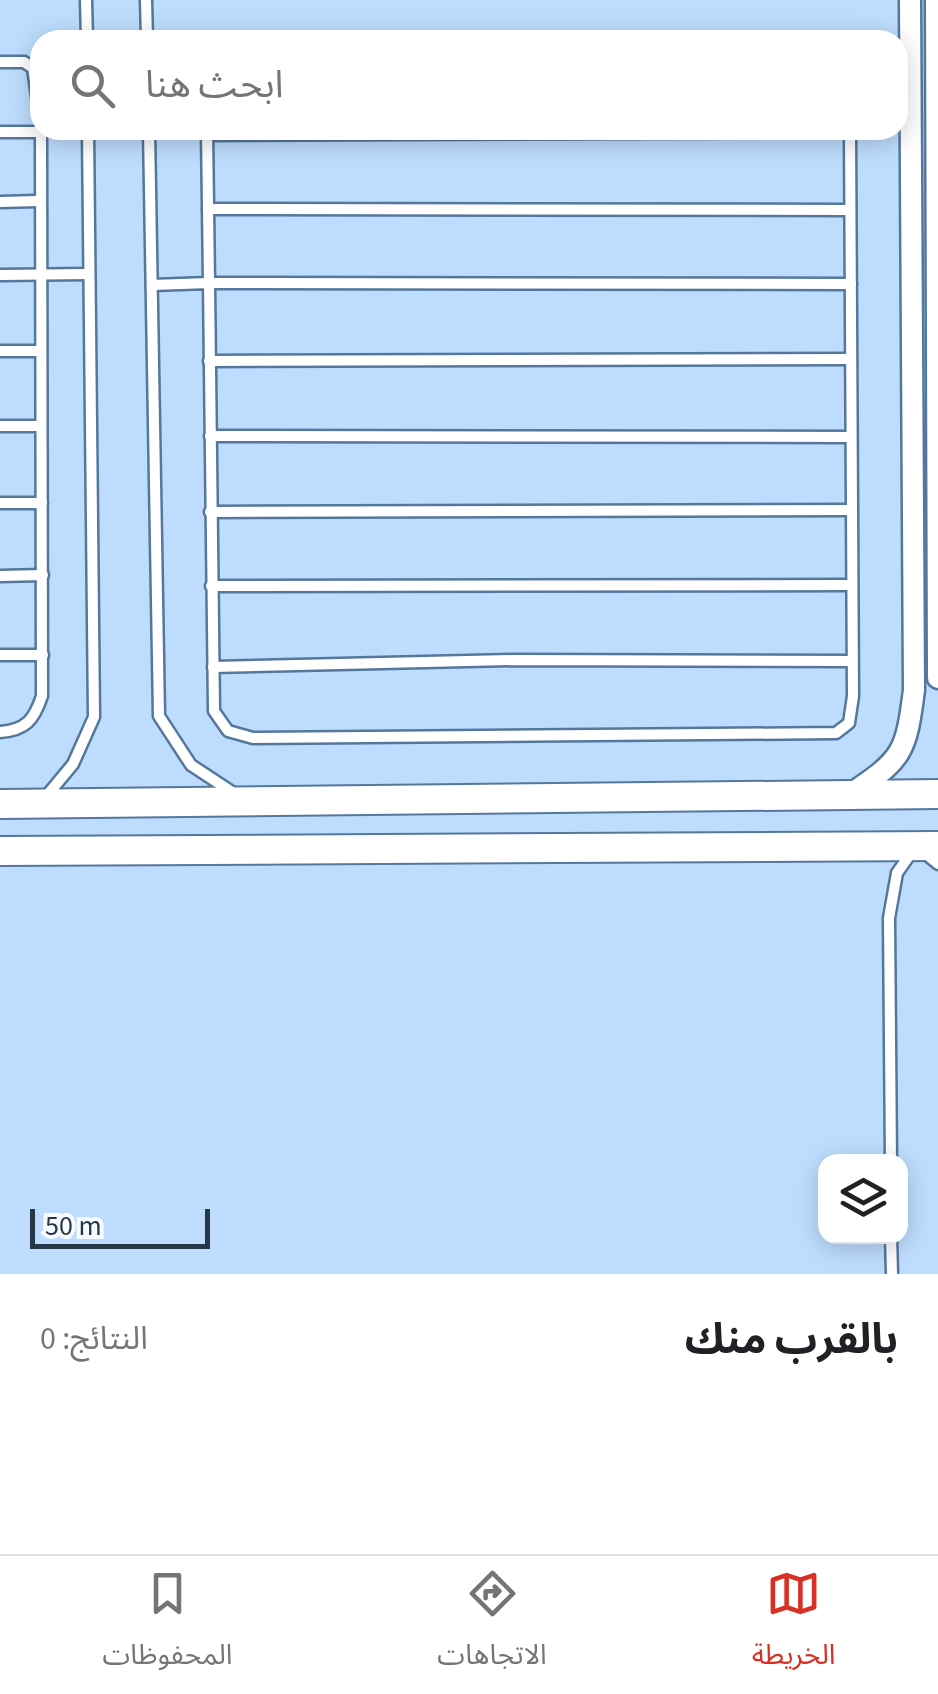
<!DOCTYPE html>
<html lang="ar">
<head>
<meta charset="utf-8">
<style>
  body { margin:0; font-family:"Source Sans 3","Noto Sans Arabic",sans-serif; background:#f2f2f2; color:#202124; direction:rtl }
  .controls { position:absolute; right:30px; bottom:30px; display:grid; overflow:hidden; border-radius:20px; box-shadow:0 5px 25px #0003 }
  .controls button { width:90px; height:90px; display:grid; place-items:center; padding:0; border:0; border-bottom:2px solid #e0e0e0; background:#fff; color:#202124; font:50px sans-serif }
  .scale { position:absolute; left:30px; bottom:25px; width:180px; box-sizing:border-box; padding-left:10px; border:5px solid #283748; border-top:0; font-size:28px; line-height:35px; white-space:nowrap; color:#283748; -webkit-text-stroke:8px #f7faff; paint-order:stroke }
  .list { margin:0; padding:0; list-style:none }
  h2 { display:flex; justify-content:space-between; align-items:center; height:130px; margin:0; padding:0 40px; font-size:42px }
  h2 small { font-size:32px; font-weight:400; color:#757577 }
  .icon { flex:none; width:55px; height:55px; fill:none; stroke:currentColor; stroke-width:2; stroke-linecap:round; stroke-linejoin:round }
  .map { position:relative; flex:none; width:938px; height:1274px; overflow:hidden; direction:ltr }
  .search { position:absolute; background:#fff; box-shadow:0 5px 25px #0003; left:30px; right:30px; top:30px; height:110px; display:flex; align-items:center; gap:25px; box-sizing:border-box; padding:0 35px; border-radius:30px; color:#757577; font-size:38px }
  .sheet { height:280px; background:#fff }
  nav { display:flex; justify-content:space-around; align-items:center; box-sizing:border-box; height:140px; border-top:2px solid #e0e0e0; background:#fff; font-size:28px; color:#757577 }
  nav a { display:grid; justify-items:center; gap:5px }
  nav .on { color:#d93025 }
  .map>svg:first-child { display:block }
</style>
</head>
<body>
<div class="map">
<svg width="938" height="1274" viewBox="0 0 938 1274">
  <rect width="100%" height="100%" fill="#beddfe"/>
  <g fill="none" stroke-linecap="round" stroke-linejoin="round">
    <g stroke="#54779d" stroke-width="15">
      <g id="lane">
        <path d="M86,0L87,40"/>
        <path d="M146,0L147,40"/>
        <path d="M0,62H24L33,68L40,118"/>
        <path d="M149,130L159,716L191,765L232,792"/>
        <path d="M207,130L209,283L851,284"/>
        <path d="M0,132H41"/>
        <path d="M207,135L850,132"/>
        <path d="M0,202L38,201"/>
        <path d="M208,209L850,210"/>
        <path d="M0,275L89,274"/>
        <path d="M152,285L209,283L214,711L228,731L253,738L836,733L849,723L853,696L850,130"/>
        <path d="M0,351H39"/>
        <path d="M209,361L851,359"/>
        <path d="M0,426H41"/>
        <path d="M210,436L851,437"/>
        <path d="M0,503H42"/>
        <path d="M210,512L851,510"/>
        <path d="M0,576L43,575"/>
        <path d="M211,586L849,585"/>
        <path d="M0,655H43"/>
        <path d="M213,667L515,660L852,661"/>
        <path d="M0,732C26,730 34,720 42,696L41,130"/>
        <path d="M44,799L73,764L94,717L88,130"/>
        <path d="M891,1162L889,918L897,873L916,846L938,864"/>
        <path d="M891,1236L892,1274"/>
      </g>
    </g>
    <g stroke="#54779d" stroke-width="25">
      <g id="street">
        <path d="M936,0L938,678"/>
        <path d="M849,795C903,759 906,753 914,690L910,0"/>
      </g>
    </g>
    <g stroke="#54779d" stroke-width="32">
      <g id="secondary">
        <path d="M0,804L938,794"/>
        <path d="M0,851L938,846"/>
      </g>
    </g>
    <use href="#lane" stroke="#fff" stroke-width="10"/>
    <use href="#street" stroke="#fff" stroke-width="20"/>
    <use href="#secondary" stroke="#fff" stroke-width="28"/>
  </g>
</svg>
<div class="controls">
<button><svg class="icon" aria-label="layers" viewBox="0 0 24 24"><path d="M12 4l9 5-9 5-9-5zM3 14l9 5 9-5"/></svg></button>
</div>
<div class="scale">50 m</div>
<div class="search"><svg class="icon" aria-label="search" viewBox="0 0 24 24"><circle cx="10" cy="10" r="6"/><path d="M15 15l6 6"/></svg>ابحث هنا</div>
</div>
<section class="sheet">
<h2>بالقرب منك<small>النتائج: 0</small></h2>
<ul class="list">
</ul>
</section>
<nav>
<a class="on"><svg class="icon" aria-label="map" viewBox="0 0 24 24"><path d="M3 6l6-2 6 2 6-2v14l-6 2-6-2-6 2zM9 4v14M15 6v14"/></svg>الخريطة</a>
<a><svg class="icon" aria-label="directions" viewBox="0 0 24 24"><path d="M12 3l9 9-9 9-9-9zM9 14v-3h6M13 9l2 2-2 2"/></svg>الاتجاهات</a>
<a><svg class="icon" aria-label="saved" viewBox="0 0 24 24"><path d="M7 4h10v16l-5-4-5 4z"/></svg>المحفوظات</a>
</nav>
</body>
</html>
